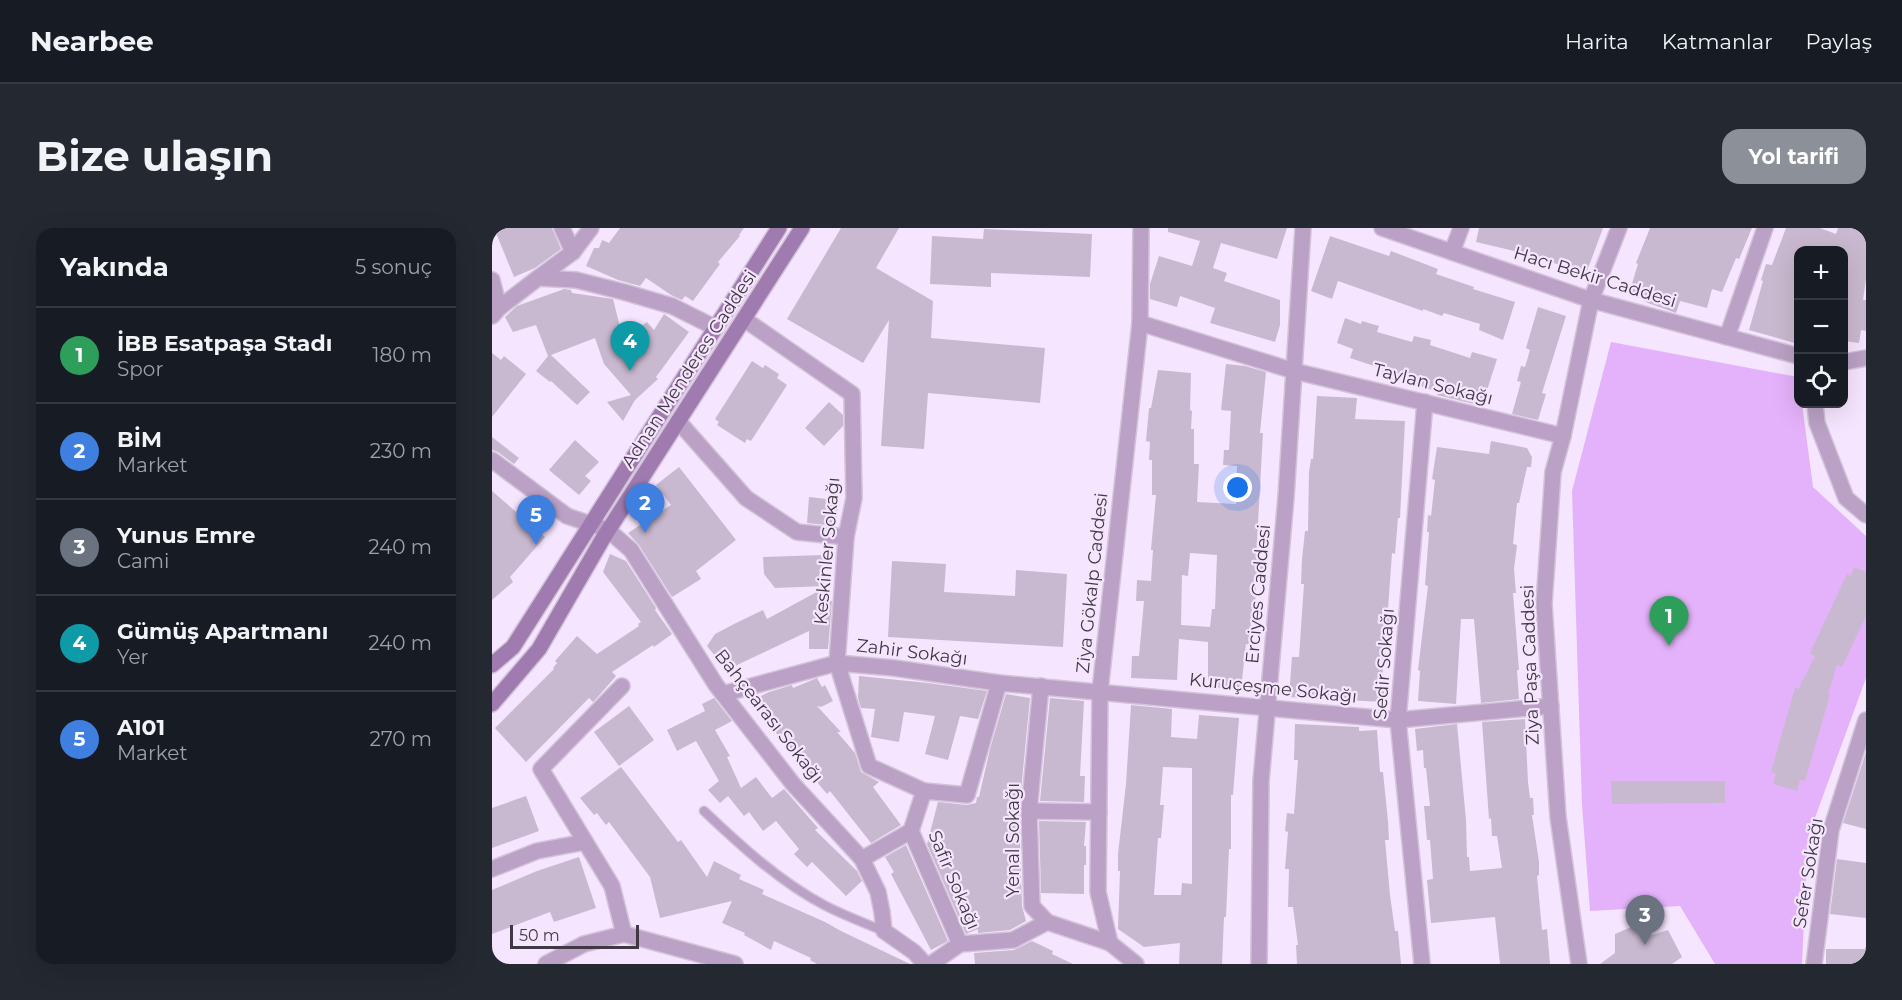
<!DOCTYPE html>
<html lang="tr">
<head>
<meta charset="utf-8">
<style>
  body { margin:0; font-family:Montserrat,sans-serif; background:#242831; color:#f1f3f6 }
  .controls { position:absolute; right:18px; top:18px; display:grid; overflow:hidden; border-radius:12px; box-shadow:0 6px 24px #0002 }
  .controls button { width:54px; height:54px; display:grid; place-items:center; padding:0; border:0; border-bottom:2px solid #363941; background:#171b24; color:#f1f3f6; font:30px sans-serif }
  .scale { position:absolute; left:18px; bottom:15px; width:129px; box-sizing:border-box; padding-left:6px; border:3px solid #403943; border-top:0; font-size:16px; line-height:21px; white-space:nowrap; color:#403943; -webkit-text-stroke:4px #f6e5fe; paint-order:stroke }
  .you { position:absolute; left:746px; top:260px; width:21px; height:21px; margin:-15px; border:4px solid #fff; border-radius:50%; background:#1a73e8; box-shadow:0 0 0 9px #1a73e833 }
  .badge { display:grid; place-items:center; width:39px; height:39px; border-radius:50%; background:#8c9099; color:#fff; font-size:20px; font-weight:700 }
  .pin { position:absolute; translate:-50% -50px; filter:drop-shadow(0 2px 3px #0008) }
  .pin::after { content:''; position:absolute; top:32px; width:21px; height:18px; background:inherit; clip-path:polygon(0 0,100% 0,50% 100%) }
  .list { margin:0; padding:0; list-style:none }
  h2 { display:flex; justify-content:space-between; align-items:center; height:78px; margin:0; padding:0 24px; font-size:26px }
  h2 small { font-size:20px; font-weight:400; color:#9ea1a6 }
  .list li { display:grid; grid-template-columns:39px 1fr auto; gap:18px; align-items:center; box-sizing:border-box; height:96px; padding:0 24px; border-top:2px solid #363941 }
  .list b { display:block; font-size:22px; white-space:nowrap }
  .list p { margin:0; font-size:20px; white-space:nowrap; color:#9ea1a6 }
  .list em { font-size:20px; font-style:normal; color:#9ea1a6 }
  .icon { flex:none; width:33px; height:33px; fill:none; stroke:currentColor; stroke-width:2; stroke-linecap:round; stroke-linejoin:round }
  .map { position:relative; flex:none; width:1374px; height:736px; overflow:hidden; border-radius:18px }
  header { display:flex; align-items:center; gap:36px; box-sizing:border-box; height:84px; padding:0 30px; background:#171b24; border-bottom:2px solid #363941 }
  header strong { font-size:28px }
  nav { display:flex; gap:33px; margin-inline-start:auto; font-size:21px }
  .intro { display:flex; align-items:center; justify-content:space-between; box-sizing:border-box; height:144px; padding:0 36px }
  h1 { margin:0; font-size:42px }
  .button { padding:15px 27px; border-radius:18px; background:#8c9099; color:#fff; font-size:21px; font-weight:700 }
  main { display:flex; gap:36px; padding:0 36px }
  aside { flex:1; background:#171b24; border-radius:18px; box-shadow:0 6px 24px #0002 }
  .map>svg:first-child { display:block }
</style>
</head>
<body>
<header>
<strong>Nearbee</strong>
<nav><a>Harita</a><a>Katmanlar</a><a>Paylaş</a></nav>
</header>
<div class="intro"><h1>Bize ulaşın</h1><a class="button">Yol tarifi</a></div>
<main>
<aside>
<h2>Yakında<small>5 sonuç</small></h2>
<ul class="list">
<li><span class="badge" style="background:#2e9e5b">1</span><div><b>İBB Esatpaşa Stadı</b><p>Spor</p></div><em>180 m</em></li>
<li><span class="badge" style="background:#3f7fe0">2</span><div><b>BİM</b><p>Market</p></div><em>230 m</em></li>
<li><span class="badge" style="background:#6b7280">3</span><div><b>Yunus Emre</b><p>Cami</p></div><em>240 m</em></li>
<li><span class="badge" style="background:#0f9aa8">4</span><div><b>Gümüş Apartmanı</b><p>Yer</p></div><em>240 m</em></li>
<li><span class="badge" style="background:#3f7fe0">5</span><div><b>A101</b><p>Market</p></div><em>270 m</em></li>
</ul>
</aside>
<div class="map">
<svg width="1374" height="736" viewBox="0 0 1374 736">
  <rect width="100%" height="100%" fill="#f6e5fe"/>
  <path fill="#e4b2fa" d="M1119,114L1306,149V176H1310L1321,259L1374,308V450L1316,609L1310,736H1223L1188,678L1098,683L1090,577L1080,263Z"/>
  <g fill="#c9b9d0" fill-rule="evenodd">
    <path d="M2,0H60L69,21L43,40L22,49Z"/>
    <path d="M128,0H252L247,7L248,8L226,34L228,36L201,73L193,68L190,72L179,67L154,50L148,58L126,52L94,38L102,20H107L110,12L117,15Z"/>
    <path d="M349,0H407L384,40L441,73L439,110L553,120L548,175L436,165L432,221L389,218L397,92L371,135L295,91Z"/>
    <path d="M676,0H795L785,31L729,15L721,40L735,45L732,53L788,72V97L783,114L718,95L723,80L688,68L685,79L658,71V56L667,28L700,38L708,13L676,4Z"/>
    <path d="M987,0H1111L1094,46L1056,33L1057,31L984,14Z"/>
    <path d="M1158,0H1260L1247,31L1244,30L1230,64L1220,61L1215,80L1188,73L1184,85L1156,75L1141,65L1139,59L1146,36L1144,35Z"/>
    <path d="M1294,0H1328L1344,6L1346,0H1374V51L1371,72H1374V103L1369,102L1367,115L1352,113V22H1306V116L1257,102L1271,53L1269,52L1274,36L1280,37Z"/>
    <path d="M492,1L600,6L598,49L499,45V59L438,56L440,8L491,11Z"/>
    <path d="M838,8L897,28L899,23L946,41L944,46L982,59L981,61L1023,74L1011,112L987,102L988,96L952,85L950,88L931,81V83L846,53L840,71L819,63Z"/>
    <path d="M72,61L79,62L80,65L121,71L131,111L155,94L162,102L172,86L197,104L164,149L166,151L143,172L131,193L115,174L139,167L112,136L103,110L59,127L98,164L85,177L59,153L58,154L44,143L56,128L44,97L21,104L13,89L25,78Z"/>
    <path d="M1046,79L1074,88L1050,165L1054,166L1046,192L1020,186L1029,154L1025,153L1029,138L1033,139L1038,122L1034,120Z"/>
    <path d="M853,90L869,96L870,93L887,98L885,104L920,114L922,108L939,112L938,117L978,130L980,124L1005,131L990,178L945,167L946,164L907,151L906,153L889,148L891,141L858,130L861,121L845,115Z"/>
    <path d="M0,125L9,132L12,128L34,146L0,189Z"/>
    <path d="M260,133L271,140L273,137L287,146L285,150L295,157L259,213L255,211L253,215L225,197L227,194L223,191Z"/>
    <path d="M734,136L753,138L774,144L768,205H771L764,331H772L771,356L764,355L763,382L760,381L757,417L754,416L749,461L716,459V414L687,411L685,452L639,450L640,428H647L652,373H644L645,352L659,353L661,322H659L664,267H660V232H657L658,214L654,213L657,180H659L666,142L699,145L698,182L700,183L699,201H702V236H707L705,274L744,276L745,238L731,237L732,222H737L739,183L729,182ZM698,325L725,327L723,381H720L718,399L689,397L690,347L696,348Z"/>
    <path d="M825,168L865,170L863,191L913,193L908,290H906L903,326L900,325L896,381H898L897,396H895L890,453L893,454L891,474L797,469L800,429H807L812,356H809L810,331L813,303H816L817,244L819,231H821Z"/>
    <path d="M337,174L351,187V198L332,218L313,200Z"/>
    <path d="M0,209L27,230L22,236L6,224L0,222Z"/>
    <path d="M83,212L107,234L93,248L99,253L87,267L57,242Z"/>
    <path d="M999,213L1035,220L1040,229L1039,239H1035L1027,275H1025L1021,316L1025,317L1022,341L1024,365H1021L1027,442H1025L1027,471L989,475L982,391H969L964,476L926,473L928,443L926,442L936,358L933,357L937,304H935L936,287L939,288L943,252L940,251L945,219L997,226Z"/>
    <path d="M187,239L244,312L204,343L209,351L180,369L147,317L136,305L179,277L164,257Z"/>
    <path d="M0,263L53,309L18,349L21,354L0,372Z"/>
    <path d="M317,269L335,271V274L346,275L344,298L315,295Z"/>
    <path d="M118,326L134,333L164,380L163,382L180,406L162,419L161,417L120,444L124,448L104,471L101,474L97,470L34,534L3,500L62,441L61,440L65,435L63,433L85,408L105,426L147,398L146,396L149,394L111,344Z"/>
    <path d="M331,327L332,358L283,360L272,346L271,329Z"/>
    <path d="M400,333L454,336L452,364L523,368L524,342L575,346L571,419L396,409Z"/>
    <path d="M1362,339L1374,344V388L1350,439L1345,437L1336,466L1338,467L1313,553L1308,552L1305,563L1281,556L1284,546L1279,544L1303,460L1307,461L1310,452H1311L1323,428L1318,425L1355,346L1359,348Z"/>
    <path d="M332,360L333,373H340L336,421H317V403L245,437L236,444L215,418L223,406L242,396L271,382L275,391Z"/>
    <path d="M367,448L436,455L495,463L486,491L468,488L456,532L433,526L443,488L412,484L407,514L379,509L383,481L369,480L366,470Z"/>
    <path d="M325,450L330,459L333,457L341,473L329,479L325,478L349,504H345L363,525L369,544L387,554L381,559L409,597L379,615L338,563L335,566L286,508L265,470L277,464L300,457L301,460Z"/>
    <path d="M514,466L538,470L527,583L530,678L534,693L518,702L486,705V701L474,706L435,616L446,574L475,577L484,575L485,569H487L498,521Z"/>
    <path d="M222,470L240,493L223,502L238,528L235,529L249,560L264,549L280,570L292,561L326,600L323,602L365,643L370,653L354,668L320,634L315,639L302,626L307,621L284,593L271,603L257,584L252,588L236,568L228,575L216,562L227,553L204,513L185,523L175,502L213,483L210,476Z"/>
    <path d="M558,470L592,473L588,548H593L592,574L548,573Z"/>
    <path d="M639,477L680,481L679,509L705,511L707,487L747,490L741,567H739V621H737L734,689H732L730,736H687L688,715L652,719L626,701L628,643H626V626L634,556ZM671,539L700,540V656L690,655L689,667H662L666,610H669L672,577H668Z"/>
    <path d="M137,478L162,512L127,538L102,504Z"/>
    <path d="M1033,491L1036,554L1038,570H1041L1042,587H1040L1047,634V647L1045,648L1050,702L1055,701L1058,736H1008L1003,689L939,695L935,652L941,651L938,612H935L932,578H938L934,540H932L931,522L925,523L923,501L965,496L974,592L975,629H977L978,643L1010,640L1005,608H1000L999,590L997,591L990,494Z"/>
    <path d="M803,496L867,499V503L885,502L888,544H891L896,593L897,612H893L898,667L903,703H906L909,736H805L804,717H806L801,679H796L797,641H793L796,604L793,603L795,585L802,586L806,532H802Z"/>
    <path d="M1374,524V601L1351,595Z"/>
    <path d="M129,539L186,614L189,612L215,649L222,633L249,647L247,651L272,662L270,666L333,694L349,703L418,736H325L318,732L319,730L282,713L279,722L252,707L253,705L230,695L240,673L168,690L158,649L117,594L114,597L105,585L102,587L88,570Z"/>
    <path d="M1119,553H1233V575L1120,576Z"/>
    <path d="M34,568L47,603L0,620V580Z"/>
    <path d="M547,593L594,594L592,618H594V637H592V666L549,665Z"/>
    <path d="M414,617L456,713L439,722L399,646L402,644L393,629Z"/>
    <path d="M87,629L104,680L62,694L58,684L0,706V662L45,643Z"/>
    <path d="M1345,631L1374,635V690L1338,686Z"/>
    <path d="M1144,697L1157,708L1176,702L1190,729L1180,736H1108L1123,725V706Z"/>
    <path d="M540,713L561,723L560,726L581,736H483L482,725L522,722Z"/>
    <rect x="1334" y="721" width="40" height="15"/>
  </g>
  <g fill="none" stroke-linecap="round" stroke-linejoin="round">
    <g stroke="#d2c3d9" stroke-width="11">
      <path id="lane" d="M212,583C248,617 288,654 332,677C351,687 372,695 392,703"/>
    </g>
    <g stroke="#d2c3d9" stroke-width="18">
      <g id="street">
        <path d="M70,0L81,24"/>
        <path d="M890,0L1099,72L1306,128"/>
        <path d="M960,24L969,0"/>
        <path d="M46,50L81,24L99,0"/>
        <path d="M0,52L7,80"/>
        <path d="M0,88L7,80L46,50L84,52L132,64L180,78L224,100"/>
        <path d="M252,91L360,166L362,270L354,309L345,435L377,538L432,563"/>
        <path d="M648,95L802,143L1071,208"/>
        <path d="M1235,109L1273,0"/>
        <path d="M1352,134L1374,130"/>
        <path d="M1323,176L1325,195L1354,270L1374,287"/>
        <path d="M186,193L254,270L305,304L354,309"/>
        <path d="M0,232L75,288L116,302L139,322L224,457L301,556L370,631L386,664L390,684L392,703L422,724L433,736"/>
        <path d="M130,458L49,541L120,658L132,706"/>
        <path d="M549,458L537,583L540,678L555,694L618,715L644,736"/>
        <path d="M231,466L345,435L402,440L507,455L906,492L1059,478"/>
        <path d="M537,583L607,584"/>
        <path d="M419,603L468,716"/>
        <path d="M370,631L419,603L432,563L475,567L507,455"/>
        <path d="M0,641L45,623L93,614"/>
        <path d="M618,715L606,664L608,463L648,95L649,0"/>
        <path d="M54,736L92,716L132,706L243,736"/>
        <path d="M439,736L468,716L521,712L555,694"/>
        <path d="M767,736L769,553L794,269L811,0"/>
        <path d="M930,736L906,492L933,174"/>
        <path d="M1087,736L1066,589L1052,376L1061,244L1071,208L1099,72L1127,0"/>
        <path d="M1322,736L1339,602L1374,492"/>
      </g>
    </g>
    <g stroke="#d2c3d9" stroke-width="18">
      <g id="secondary">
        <path d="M0,437L21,419L287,0"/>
        <path d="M0,476L47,421L110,312L310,0"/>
      </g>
    </g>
    <use href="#lane" stroke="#baa1c5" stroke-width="8"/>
    <use href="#street" stroke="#baa1c5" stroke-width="15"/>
    <use href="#secondary" stroke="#a07bb0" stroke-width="15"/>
  </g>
  <g text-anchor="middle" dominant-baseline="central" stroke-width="4.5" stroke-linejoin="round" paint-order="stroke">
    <g font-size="18" fill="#403943" stroke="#f6e5fe">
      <text transform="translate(1103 49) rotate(17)">Hacı Bekir Caddesi</text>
      <text transform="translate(197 141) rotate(-57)">Adnan Menderes Caddesi</text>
      <text transform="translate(941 156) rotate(14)">Taylan Sokağı</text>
      <text transform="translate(335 323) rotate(-85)">Keskinler Sokağı</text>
      <text transform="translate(600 355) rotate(-84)">Ziya Gökalp Caddesi</text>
      <text transform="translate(766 366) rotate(-85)">Erciyes Caddesi</text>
      <text transform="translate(420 424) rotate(7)">Zahir Sokağı</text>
      <text transform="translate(892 436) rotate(-86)">Sedir Sokağı</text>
      <text transform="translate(1038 437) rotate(-92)">Ziya Paşa Caddesi</text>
      <text transform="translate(781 460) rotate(6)">Kuruçeşme Sokağı</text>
      <text transform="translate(277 488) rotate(52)">Bahçearası Sokağı</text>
      <text transform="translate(521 612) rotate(-90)">Yenal Sokağı</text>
      <text transform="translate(1316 645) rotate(-81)">Sefer Sokağı</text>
      <text transform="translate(462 652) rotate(67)">Safir Sokağı</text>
    </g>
  </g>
</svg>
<div class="controls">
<button>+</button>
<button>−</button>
<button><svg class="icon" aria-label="locate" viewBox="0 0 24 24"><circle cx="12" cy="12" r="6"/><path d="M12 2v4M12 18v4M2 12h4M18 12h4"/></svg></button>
</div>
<div class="scale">50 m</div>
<div class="you"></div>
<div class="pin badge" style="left:1177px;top:418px;background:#2e9e5b">1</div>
<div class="pin badge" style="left:153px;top:305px;background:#3f7fe0">2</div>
<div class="pin badge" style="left:1153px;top:717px;background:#6b7280">3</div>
<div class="pin badge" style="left:138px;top:143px;background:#0f9aa8">4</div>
<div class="pin badge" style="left:44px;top:317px;background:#3f7fe0">5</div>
</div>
</main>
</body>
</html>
